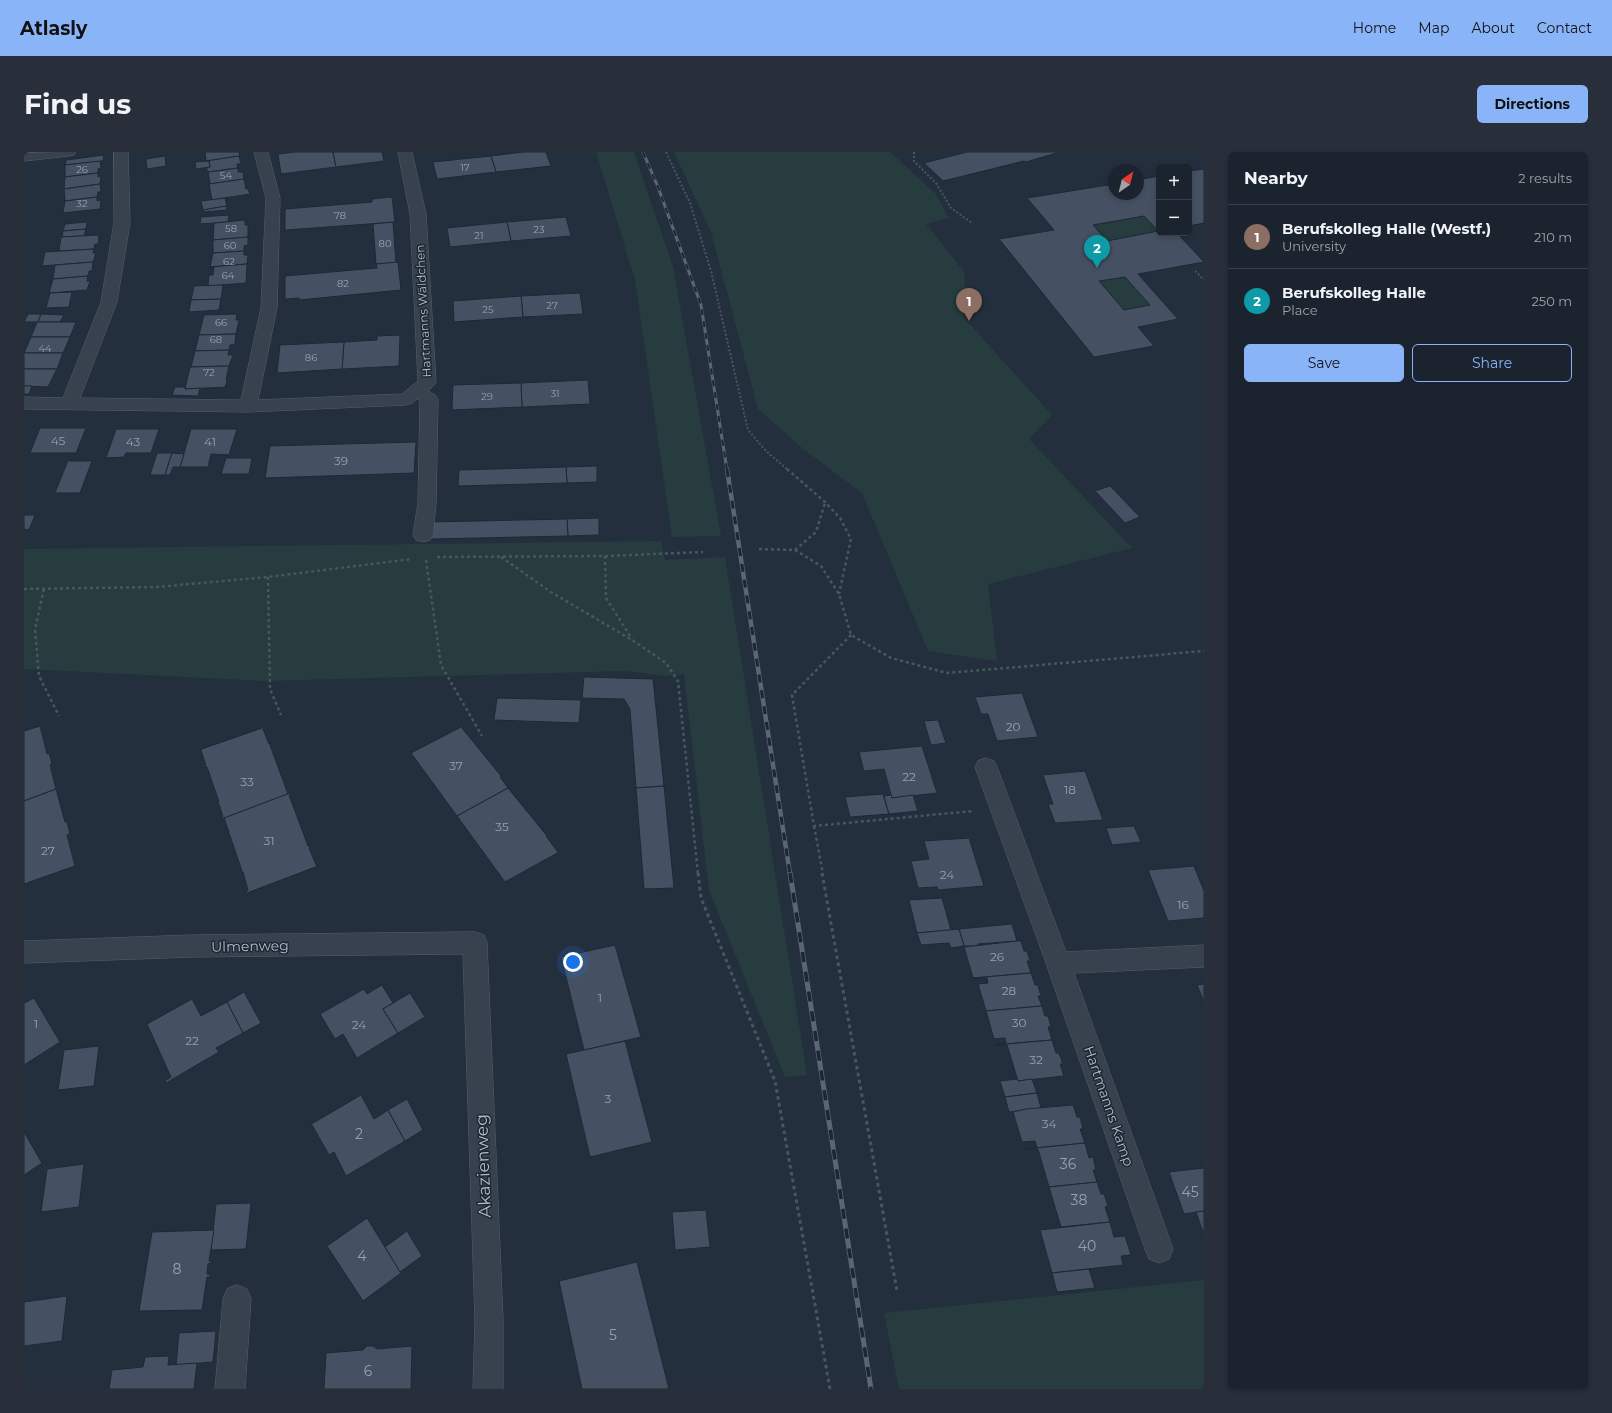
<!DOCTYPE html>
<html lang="en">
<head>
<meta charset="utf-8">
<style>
  body { margin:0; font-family:Montserrat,sans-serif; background:#282f3a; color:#f1f3f6 }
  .controls { position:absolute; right:12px; top:12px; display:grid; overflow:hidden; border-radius:6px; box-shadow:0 2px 6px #0003 }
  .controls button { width:36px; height:36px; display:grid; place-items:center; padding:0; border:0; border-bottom:1px solid #39404a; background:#1b232e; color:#f1f3f6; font:20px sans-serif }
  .compass { position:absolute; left:1084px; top:12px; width:36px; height:36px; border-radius:50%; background:#1b232e; box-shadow:0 2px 6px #0003; rotate:35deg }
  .you { position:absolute; left:549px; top:810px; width:14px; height:14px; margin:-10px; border:3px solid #fff; border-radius:50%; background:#1a73e8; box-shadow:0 0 0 6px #1a73e833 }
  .badge { display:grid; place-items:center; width:26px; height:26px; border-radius:50%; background:#8ab4f8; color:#fff; font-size:13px; font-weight:700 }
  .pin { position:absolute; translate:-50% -33px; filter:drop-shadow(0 1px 2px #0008) }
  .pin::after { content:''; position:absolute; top:21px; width:14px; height:12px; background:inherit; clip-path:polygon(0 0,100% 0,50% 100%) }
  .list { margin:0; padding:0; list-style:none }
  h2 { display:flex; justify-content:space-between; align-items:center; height:52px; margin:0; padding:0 16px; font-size:17px }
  h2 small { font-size:13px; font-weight:400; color:#a0a4aa }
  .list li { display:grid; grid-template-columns:26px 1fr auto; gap:12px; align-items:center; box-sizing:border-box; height:64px; padding:0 16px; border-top:1px solid #39404a }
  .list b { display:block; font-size:15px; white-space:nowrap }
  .list p { margin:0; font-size:13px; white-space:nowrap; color:#a0a4aa }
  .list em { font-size:13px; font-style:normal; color:#a0a4aa }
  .actions { display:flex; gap:8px; padding:12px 16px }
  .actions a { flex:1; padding:9px 0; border:1px solid #8ab4f8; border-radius:6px; text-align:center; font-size:14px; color:#8ab4f8 }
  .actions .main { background:#8ab4f8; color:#111 }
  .map { position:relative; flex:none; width:1180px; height:1237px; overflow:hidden; border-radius:6px }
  header { display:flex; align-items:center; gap:24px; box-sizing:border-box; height:56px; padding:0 20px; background:#8ab4f8; color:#111 }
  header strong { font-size:19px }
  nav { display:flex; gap:22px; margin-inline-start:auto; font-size:14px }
  .intro { display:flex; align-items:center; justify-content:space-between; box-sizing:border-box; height:96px; padding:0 24px }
  h1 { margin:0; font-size:28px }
  .button { padding:10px 18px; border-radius:6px; background:#8ab4f8; color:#111; font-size:14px; font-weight:700 }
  main { display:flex; gap:24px; padding:0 24px }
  aside { flex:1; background:#1b232e; border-radius:6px; box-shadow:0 2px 6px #0003 }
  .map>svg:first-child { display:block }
</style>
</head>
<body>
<header>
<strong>Atlasly</strong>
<nav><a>Home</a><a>Map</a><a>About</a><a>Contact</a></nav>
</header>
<div class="intro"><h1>Find us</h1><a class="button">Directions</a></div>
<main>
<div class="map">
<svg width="1180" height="1237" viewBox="0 0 1180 1237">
  <rect width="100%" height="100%" fill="#242f3e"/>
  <g fill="#263c3f">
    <path d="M572,0H610L649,115L697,384L648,385L611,128Z"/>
    <path d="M650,0H866L912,42L925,66L902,72L941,121L940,166L1028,263L1005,287L1108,396L964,432L973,509L904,499L838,341L777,295L734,257L687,80Z"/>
    <path d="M1120,64L1134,79L1083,89L1069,73Z"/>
    <path d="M1101,125L1126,153L1100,158L1075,129Z"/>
    <path d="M637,389L641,408L701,405L783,923L761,925L685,738L660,522L642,524L601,519L240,529L0,517V397Z"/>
    <path d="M1180,1128V1237H875L860,1161Z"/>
  </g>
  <g fill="#455162" stroke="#1f2835" fill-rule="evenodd">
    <path d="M181,0H215L216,4L182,9Z"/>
    <path d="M271,0H309L312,15L257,22L254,2Z"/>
    <path d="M309,0H358L360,9L312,15Z"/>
    <path d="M499,0H522L527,14L472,20L467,4Z"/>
    <path d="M943,0H1036L1002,10L1000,9L919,29L900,11Z"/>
    <path d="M80,3L79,9L41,13L42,8Z"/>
    <path d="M141,4L142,14L123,17L122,7Z"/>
    <path d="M215,4L217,12H213L214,16L184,20H183V15H186L185,9H182Z"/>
    <path d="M467,4L472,20L413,27L409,10Z"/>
    <path d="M76,9L77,16L74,17V21L41,25V13Z"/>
    <path d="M185,9L186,15L172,17L171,10Z"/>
    <path d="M214,16V20H219L220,27L186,32L184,20Z"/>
    <path d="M1180,17V71L1165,74V19Z"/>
    <path d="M74,21V25L77,24L76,32L40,37L41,25Z"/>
    <path d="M1135,24V81H1153L1180,110L1114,122L1154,167L1114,175L1130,194L1070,205L975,87L1030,78L1003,46L1090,32V42H1114V28ZM1120,64L1134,79L1083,89L1069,73ZM1101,125L1126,153L1100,158L1075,129Z"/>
    <path d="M220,27L222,37H224L226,42L188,48L185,32Z"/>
    <path d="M76,32L77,40H74L73,45L41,49L40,37Z"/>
    <path d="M73,45V49L77,48L76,57L39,61L41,49Z"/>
    <path d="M368,45L371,70L262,78L261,80V57L348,50V47Z"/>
    <path d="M201,46L203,54L179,58L177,49Z"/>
    <path d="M202,54L203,58L180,60L179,58Z"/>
    <path d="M205,63L204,70L176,72L177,65Z"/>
    <path d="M542,65L547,84L487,89L483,70Z"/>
    <path d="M221,68V73H224V85L189,88L190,71Z"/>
    <path d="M63,70L62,77L39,79L41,72Z"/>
    <path d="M369,70L372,111L352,112L349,72Z"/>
    <path d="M483,70L487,89L426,95L423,76Z"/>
    <path d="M62,77L60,84L38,85L39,79Z"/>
    <path d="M75,83L74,92H71L70,97L35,99L37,85Z"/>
    <path d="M224,85V93L220,94V99L189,101V88Z"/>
    <path d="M70,97L69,101H72L69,110L18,114L21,100Z"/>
    <path d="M220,99V103H224L223,112L186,115L189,101Z"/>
    <path d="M69,110L68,119H65L64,124L29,127L31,113Z"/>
    <path d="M374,110L377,138L275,148V146L262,147L261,149V124L353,116L352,112Z"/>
    <path d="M223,112L222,131L184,134L185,123H189L190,115H186Z"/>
    <path d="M64,124L63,129H66L63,138L25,141L29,127Z"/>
    <path d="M199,133L197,147L167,148L170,134Z"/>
    <path d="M48,140L45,155L22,156L26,141Z"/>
    <path d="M556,141L559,162L499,165L497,144Z"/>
    <path d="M497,144L499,165L430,170L429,149Z"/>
    <path d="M197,147L195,158L165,160L167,148Z"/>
    <path d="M4,162H17L14,170H0Z"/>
    <path d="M17,162L40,163L36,170H14Z"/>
    <path d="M213,162L212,168H215L212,182L175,183L180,163Z"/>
    <path d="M13,170H52L46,185H7Z"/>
    <path d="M212,182L211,192L206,193L205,198L171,199L175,183Z"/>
    <path d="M376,183L375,214L318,217L320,190L353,188V184Z"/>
    <path d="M7,185H46L39,201H0Z"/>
    <path d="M320,190L318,217L253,221L256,193Z"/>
    <path d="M205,198L204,203H209L205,214L167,215L171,199Z"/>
    <path d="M0,201H39L33,217H0Z"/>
    <path d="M205,214L202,228L205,229H203L201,235H204L161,237L166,215Z"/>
    <path d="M0,217H33L24,235L0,234Z"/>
    <path d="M564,228L566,252L498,255L497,231Z"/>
    <path d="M497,231L498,255L428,258L429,233Z"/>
    <path d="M0,234H8L5,242H0Z"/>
    <path d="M151,235H161V237L176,236L174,244L148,243Z"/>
    <path d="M16,276H62L52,301H6Z"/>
    <path d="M92,277H135L127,301H102L100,305L82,306Z"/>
    <path d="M167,277H213L205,303L187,302L184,315H156Z"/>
    <path d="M392,290L390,321L241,326L246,294Z"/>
    <path d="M47,301H48L45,309H68L56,341H31Z"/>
    <path d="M133,301H148L141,323H126Z"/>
    <path d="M148,301L160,302L156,315H149L146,323H141Z"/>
    <path d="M203,303H204L203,306H228L225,322H197Z"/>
    <path d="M573,314V330L543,331L542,315Z"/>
    <path d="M542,315L543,331L434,334L435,318Z"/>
    <path d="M1086,334L1116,365L1101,371L1071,339Z"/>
    <path d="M0,363H11L5,378L0,377Z"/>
    <path d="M575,366V383L544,384L543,367Z"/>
    <path d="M543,367L544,384L406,387L407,370Z"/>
    <path d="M560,525L629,527L640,634L612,636L606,557L600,547L558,546Z"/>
    <path d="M998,541L1014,585L973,589L964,562H957L951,545Z"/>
    <path d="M473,546L557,548L555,571L470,568Z"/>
    <path d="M914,568L922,591L907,593L900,569Z"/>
    <path d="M16,574L23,602L25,601L28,612L26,613L32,637L0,649V579Z"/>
    <path d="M439,574L440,575L438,576L477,624L476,625L484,636L433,664L387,601Z"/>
    <path d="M241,575V576L239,577L245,592L247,591L246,593L264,642L198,667L197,665H199L195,652H193V651L195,650L183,615L181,616L182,614L177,598H175Z"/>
    <path d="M898,594L913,641L868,646L860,617L840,619L835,600Z"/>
    <path d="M1061,619L1079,668L1031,671L1024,652H1029L1019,623Z"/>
    <path d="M640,634L650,736L620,737L612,636Z"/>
    <path d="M484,636L523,684H522L533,699L535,700L481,730L433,664Z"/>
    <path d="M32,637L41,670H43L46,682L43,683L51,714L0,732V649Z"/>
    <path d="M266,641L267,643H265L284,694L287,695L285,696L292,713L294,714L223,741L222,739L224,738L219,720H216L218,719L205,681H203L205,680L200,666Z"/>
    <path d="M859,642L865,662L826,665L821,645Z"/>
    <path d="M867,643L868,646L889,643L894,659L865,662L860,644Z"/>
    <path d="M1110,674L1117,690L1088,693L1082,676Z"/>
    <path d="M945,686L960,734L914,738L913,735L894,736L887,709L905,707L900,689Z"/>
    <path d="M1170,714L1180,739V766L1144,769L1124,718Z"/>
    <path d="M918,746L927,778L893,781L885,748Z"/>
    <path d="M988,772L993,789L954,792V794H940L935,777Z"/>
    <path d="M935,777L940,794L927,796L925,791L897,793L893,781Z"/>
    <path d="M993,789H997L1000,799H1003L1006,809H1003L1007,821L949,826L940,795Z"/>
    <path d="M591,793L617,885L560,898L537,805Z"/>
    <path d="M1007,821L1011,833H1014L1017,844H1014L1018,854L962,859L954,832L964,831L963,826H949Z"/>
    <path d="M1180,832V850L1173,833Z"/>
    <path d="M358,833L369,851L359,857L374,881L333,906L319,882L311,887L296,862L340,837L343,842Z"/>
    <path d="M220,840L237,871L219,881L203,850Z"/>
    <path d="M386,841L401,865L374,881L359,857Z"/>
    <path d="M10,846L36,890L0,913V851Z"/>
    <path d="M168,847L177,864L203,850L219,881L192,896L195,900L142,931L141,929L147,925L123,872Z"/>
    <path d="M1018,854L1021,864H1024L1027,875H1024L1028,888L971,893L982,891L981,886L970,887L962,859Z"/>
    <path d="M1028,888L1032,901H1035L1039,912H1036L1040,924L994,929L983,893H971Z"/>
    <path d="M601,889L628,990L566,1005L542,902Z"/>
    <path d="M75,894L70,934L34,938L40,898Z"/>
    <path d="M993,927L994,929L1008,927L1013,941L981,945L976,929Z"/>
    <path d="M1013,941L1017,956L985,960L981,945Z"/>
    <path d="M337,943L350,967L364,958L381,989L322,1024L310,1000L305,1003L288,973L284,974Z"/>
    <path d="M383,947L399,978L381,989L364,958Z"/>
    <path d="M1049,953L1053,965H1056L1059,977H1056L1061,991L1001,997L1013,995L1011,989L998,990L989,960L1002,957Z"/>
    <path d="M0,980L18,1011L0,1023Z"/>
    <path d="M1061,991L1065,1006L1069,1005L1072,1018H1069L1073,1030L1025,1035L1014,997H1002Z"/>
    <path d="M60,1012L55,1055L17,1060L23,1017Z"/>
    <path d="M1180,1016V1059L1160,1062L1145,1020Z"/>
    <path d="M1073,1030L1077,1042H1080L1084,1054L1081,1055L1086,1070L1037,1075L1025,1035Z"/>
    <path d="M227,1051L222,1097L187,1098L192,1052Z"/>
    <path d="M682,1058L686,1095L651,1098L648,1060Z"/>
    <path d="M1180,1059V1083L1172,1060Z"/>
    <path d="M343,1066L377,1121L339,1149L303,1094Z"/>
    <path d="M1086,1070L1090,1085L1101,1084L1107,1103L1097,1104L1099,1113L1028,1121L1016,1078Z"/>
    <path d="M190,1078L185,1109H188L187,1111L184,1112L183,1122H186V1125H183L178,1158L115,1159L128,1080Z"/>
    <path d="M383,1079L398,1104L376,1120L361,1095Z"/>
    <path d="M613,1110L645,1237H558L535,1129Z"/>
    <path d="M1065,1117L1071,1136L1033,1140L1028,1121Z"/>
    <path d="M43,1144L38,1189L0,1194V1150Z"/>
    <path d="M192,1179L189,1210L152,1213L155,1181Z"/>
    <path d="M343,1194H349L353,1197L388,1194L387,1237H300L302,1201L339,1198Z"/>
    <path d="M145,1204L144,1213L173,1211L170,1237H85L88,1218L119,1215L121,1205Z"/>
  </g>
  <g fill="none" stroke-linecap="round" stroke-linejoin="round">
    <g stroke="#565f6c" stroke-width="1">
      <g id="minor">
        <path d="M52,0L50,3L45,4L0,9V1Z"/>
        <path d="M90,0H104L106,71L93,150L56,246L217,248L237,156L242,46L230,0H244L256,46L253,156L234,248L378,242L394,229L386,62L374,0H388L402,62L412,231L404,239L411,243L414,247L412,351L409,383L406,388L399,390L392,388L389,383L394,351L396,249L393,247L388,251L382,253L224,260L0,257V245L39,246L77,150L90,71Z"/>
        <path d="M962,606L970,609L973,615L1042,800L1180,793V815L1050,821L1149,1097L1145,1107L1135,1111L1125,1107L1121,1097L1022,811L951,615L954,609Z"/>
        <path d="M451,780L460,783L463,791L479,1168V1237H449L451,1168L439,802L169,805L0,811V789L169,783Z"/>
        <path d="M213,1133L223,1137L227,1147L221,1237H191L199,1147L203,1137Z"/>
      </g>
    </g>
    <g stroke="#44595c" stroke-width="2" stroke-dasharray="2 2" stroke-linecap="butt">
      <path d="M642,0L666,51L687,119L724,278L742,299L764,318"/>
      <path d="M890,0V9L912,31L927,56L948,71"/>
      <path d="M1171,119L1180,128"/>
    </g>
    <g stroke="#44595c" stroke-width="2.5" stroke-dasharray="3 3" stroke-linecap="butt">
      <path d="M763,317L801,350L816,366L827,387L815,442"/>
      <path d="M735,397L771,398L792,380L801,351"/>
      <path d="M771,398L797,414L815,442L827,483L867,506L923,521L1180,499"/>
      <path d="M581,404L582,446L608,487"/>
      <path d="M413,405L581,404L679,400"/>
      <path d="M477,405L527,440L608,488L642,511L654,529L674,722"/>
      <path d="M402,408L417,513L458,584"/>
      <path d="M244,425L246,537L257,563"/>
      <path d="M0,437L132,435L244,425L388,407"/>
      <path d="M20,437L11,477L15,524L35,564"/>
      <path d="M827,483L768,543L790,674L949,659"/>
      <path d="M790,674L799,722"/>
    </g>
    <g stroke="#44595c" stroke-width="3" stroke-dasharray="3.5 3.5" stroke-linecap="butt">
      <path d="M674,721L677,746L751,929L806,1237"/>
      <path d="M798,721L873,1139"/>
    </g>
    <use href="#minor" fill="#38414e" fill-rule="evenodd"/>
    <g stroke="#5a6575" stroke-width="3">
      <path id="rail-far2" d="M619,0L634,35L677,153L703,318"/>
    </g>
    <g stroke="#5a6575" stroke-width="4.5">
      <path id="rail-far1" d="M703,317L766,722"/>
    </g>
    <g stroke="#5a6575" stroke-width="5">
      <path id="rail" d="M766,721L847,1237"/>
    </g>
    <use href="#rail-far2" stroke="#1d2633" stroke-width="2" stroke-dasharray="6" stroke-linecap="butt"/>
    <use href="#rail-far1" stroke="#1d2633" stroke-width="3" stroke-dasharray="8" stroke-linecap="butt"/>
    <use href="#rail" stroke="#1d2633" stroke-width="3.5" stroke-dasharray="10" stroke-linecap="butt"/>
  </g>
  <g text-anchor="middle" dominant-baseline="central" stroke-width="3" stroke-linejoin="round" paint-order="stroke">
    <g font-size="10" fill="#98a1af">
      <text x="441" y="15">17</text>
      <text x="58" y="17">26</text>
      <text x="202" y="23">54</text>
      <text x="58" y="51">32</text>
      <text x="316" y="63">78</text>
      <text x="207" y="76">58</text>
      <text x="515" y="77">23</text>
      <text x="455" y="83">21</text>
      <text x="361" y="91">80</text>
      <text x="206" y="93">60</text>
      <text x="205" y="109">62</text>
      <text x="204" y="123">64</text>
      <text x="319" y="131">82</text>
      <text x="528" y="153">27</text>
      <text x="464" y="157">25</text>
      <text x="197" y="170">66</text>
      <text x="192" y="187">68</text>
      <text x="21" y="196">44</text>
      <text x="287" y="205">86</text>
      <text x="185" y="220">72</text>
      <text x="531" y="241">31</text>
      <text x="463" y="244">29</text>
    </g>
    <g font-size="12" fill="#b4bcc9" stroke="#1d2633">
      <text transform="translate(399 159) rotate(-93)">Hartmanns Wäldchen</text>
    </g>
    <g font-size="12" fill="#98a1af">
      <text x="34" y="288">45</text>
      <text x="109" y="289">43</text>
      <text x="186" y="289">41</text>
      <text x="317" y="308">39</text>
      <text x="989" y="574">20</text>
      <text x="432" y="613">37</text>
      <text x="885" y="624">22</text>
      <text x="223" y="629">33</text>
      <text x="1046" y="637">18</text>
      <text x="478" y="674">35</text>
      <text x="245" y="688">31</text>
      <text x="24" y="698">27</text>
      <text x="923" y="722">24</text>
      <text x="1159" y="752">16</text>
      <text x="973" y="804">26</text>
      <text x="985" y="838">28</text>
      <text x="576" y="845">1</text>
      <text x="995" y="870">30</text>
      <text x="12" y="871">1</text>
      <text x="335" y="872">24</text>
      <text x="168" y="888">22</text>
      <text x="1012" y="907">32</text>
      <text x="584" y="946">3</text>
      <text x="1025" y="971">34</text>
    </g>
    <g font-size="14" fill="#b4bcc9" stroke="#1d2633">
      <text transform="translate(226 794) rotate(-1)">Ulmenweg</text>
      <text transform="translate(1085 954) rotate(71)">Hartmanns Kamp</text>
    </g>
    <g font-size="14" fill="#98a1af">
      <text x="335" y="982">2</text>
      <text x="1044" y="1012">36</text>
      <text x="1166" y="1040">45</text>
      <text x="1055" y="1048">38</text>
      <text x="1063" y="1094">40</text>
      <text x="338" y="1104">4</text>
      <text x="153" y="1117">8</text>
      <text x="589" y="1183">5</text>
      <text x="344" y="1219">6</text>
    </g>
    <g font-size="17" fill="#b4bcc9" stroke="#1d2633">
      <text transform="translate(459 1014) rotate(-92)">Akazienweg</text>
    </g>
  </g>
</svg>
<div class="controls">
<button>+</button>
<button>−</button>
</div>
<svg class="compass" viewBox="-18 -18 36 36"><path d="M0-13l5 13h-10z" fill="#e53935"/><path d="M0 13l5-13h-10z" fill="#a0a4aa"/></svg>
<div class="you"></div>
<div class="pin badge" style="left:945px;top:169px;background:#8d6e63">1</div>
<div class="pin badge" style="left:1073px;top:116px;background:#0f9aa8">2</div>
</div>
<aside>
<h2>Nearby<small>2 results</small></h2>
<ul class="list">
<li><span class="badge" style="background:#8d6e63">1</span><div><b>Berufskolleg Halle (Westf.)</b><p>University</p></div><em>210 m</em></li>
<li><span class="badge" style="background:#0f9aa8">2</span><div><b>Berufskolleg Halle</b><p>Place</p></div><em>250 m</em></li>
</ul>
<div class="actions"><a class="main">Save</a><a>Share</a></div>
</aside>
</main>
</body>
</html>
